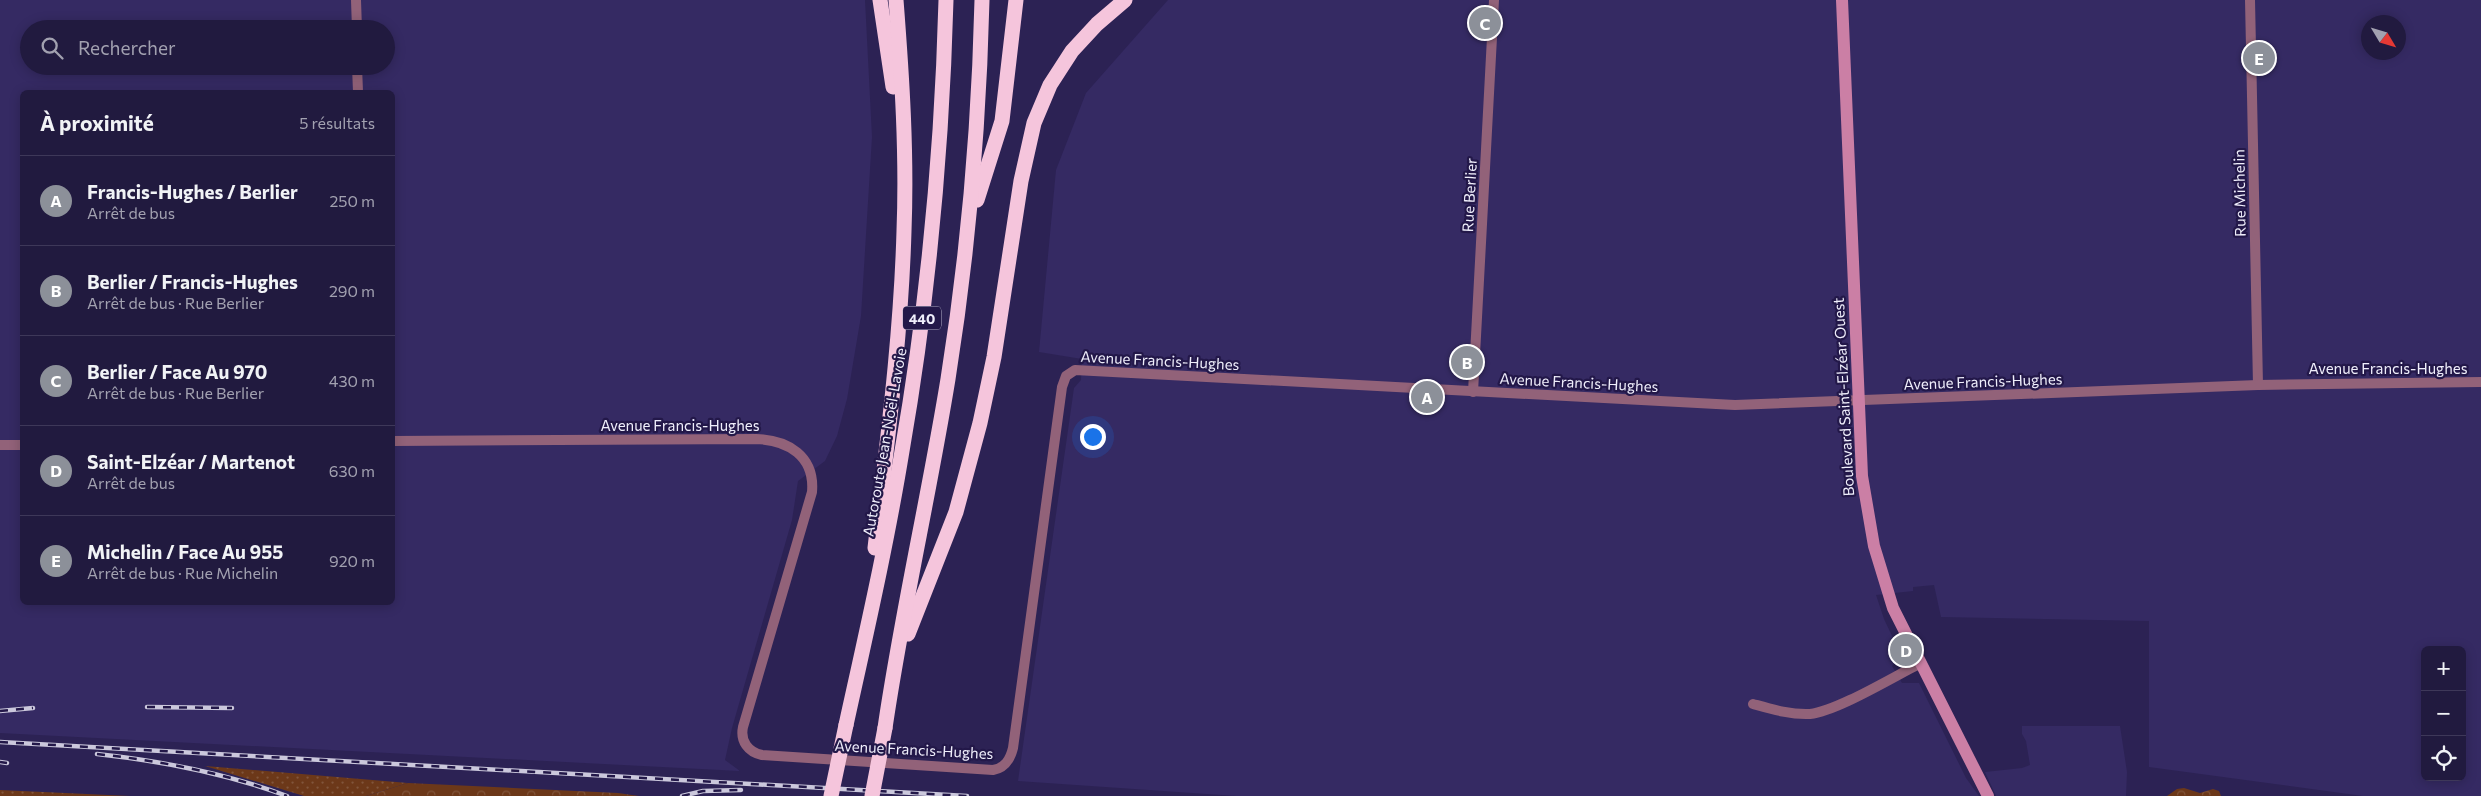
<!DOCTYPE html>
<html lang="fr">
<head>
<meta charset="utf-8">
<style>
  body { margin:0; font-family:Commissioner,sans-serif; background:#2d274a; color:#f1f3f6 }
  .controls { position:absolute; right:15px; bottom:15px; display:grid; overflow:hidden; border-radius:8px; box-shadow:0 2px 12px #0003 }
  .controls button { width:45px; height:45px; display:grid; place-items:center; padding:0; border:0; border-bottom:1px solid #3e3859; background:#211a3f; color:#f1f3f6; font:25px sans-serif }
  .compass { position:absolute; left:2361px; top:15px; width:45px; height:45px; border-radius:50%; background:#211a3f; box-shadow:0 2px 12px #0003; rotate:128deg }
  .you { position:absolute; left:1092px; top:436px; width:18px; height:18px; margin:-12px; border:4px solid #fff; border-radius:50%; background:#1a73e8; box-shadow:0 0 0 8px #1a73e833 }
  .badge { display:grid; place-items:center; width:32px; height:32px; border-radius:50%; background:#8c9099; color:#fff; font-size:16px; font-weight:700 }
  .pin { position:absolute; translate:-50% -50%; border:2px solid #fff; box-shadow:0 1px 5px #0006 }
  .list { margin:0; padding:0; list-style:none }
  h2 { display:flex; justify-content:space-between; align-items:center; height:65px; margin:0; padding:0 20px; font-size:21px }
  h2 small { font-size:16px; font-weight:400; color:#a2a1b0 }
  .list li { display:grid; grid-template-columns:32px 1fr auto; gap:15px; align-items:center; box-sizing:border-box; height:90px; padding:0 20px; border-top:1px solid #3e3859 }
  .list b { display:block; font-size:19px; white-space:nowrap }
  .list p { margin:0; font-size:16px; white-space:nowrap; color:#a2a1b0 }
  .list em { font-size:16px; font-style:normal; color:#a2a1b0 }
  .icon { flex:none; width:28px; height:28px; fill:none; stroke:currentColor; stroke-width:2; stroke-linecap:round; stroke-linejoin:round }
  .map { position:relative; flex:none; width:2481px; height:796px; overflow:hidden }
  .search { position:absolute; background:#211a3f; box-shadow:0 2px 12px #0003; left:20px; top:20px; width:375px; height:55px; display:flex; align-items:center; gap:12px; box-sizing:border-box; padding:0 18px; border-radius:28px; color:#a2a1b0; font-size:19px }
  .panel { position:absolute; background:#211a3f; box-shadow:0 2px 12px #0003; left:20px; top:90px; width:375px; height:515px; border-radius:8px }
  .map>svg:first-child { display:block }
</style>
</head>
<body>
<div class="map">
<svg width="2481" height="796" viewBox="0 0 2481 796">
  <defs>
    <pattern id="grass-dots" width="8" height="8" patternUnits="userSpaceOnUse" patternTransform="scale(1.25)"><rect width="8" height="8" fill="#6c3819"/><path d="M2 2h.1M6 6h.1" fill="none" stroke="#81553b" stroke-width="1.8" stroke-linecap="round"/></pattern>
    <pattern id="forest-crowns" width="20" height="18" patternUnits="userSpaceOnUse" patternTransform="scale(1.25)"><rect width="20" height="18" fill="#6c3819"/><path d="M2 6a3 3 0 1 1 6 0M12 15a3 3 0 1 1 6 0" fill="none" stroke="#81553b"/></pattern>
  </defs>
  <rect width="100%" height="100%" fill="#2c2254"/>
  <g fill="#352a63" fill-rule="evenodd">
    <path d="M0,0H865L872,137L861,316L847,399L837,436L825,461L798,481L792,520L732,728L725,760L740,771L0,733ZM29,29H386V66H29ZM22,92H392V602H22Z"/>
    <path d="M1168,0H2481V796H2363L2149,767V621L1941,617L1934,585L1913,587V591L1876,595L1884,619L1902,657L1892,666L1902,683H1919L1966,778L1979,796H1236L1018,781L1074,388L1081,380L1082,359L1039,352L1056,170L1086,93ZM2368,22H2398V52H2368ZM2425,650H2462V777H2425Z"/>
    <path d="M2022,726H2120L2127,772L2126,796H1996L1985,772L2022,768L2030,765L2026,741L2022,734Z"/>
  </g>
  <g fill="url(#grass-dots)">
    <path d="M205,766L408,783L366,796H304Z"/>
    <path d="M0,790L130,796H0Z"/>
  </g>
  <g fill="url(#forest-crowns)">
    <path d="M408,783L618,793L639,796H366Z"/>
    <path d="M2184,788L2200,793L2213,789L2219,791L2221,796H2167L2177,789Z"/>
  </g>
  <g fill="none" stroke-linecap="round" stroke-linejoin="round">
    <g stroke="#926279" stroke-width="10">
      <path d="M356,0L357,29"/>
      <path d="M2250,0L2258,385"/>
      <path d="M357,66L358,92"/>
      <path d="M1473,392L1494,0"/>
      <path d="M392,441L756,439C788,440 815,456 812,492L743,727C740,741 748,752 762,755L993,770C1005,768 1010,760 1013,748L1062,387L1066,376L1075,370L1735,405L2258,385L2481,382"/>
      <path d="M0,445H22"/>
      <path d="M1753,704C1771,709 1791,715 1810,714C1837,711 1893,677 1919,664"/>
    </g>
    <path stroke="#cb7fa5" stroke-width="12" d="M1842,0L1862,476L1874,546L1893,608L1988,796"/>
    <g stroke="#f5c5dc" stroke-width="15">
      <path d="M880,0L893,87"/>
      <path d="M977,200L1002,121L1016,0"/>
      <path d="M875,548C887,443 901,337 904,231C907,154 902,77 896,0"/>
      <path d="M908,634L956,512L980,423L994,357L1021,181L1034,123L1050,85L1072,51L1097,24L1125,0"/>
      <path d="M846,725C866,634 887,543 902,451C928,302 942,151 946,0"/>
      <path d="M885,728C902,611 929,496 948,379C968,254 979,127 982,0"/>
    </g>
    <g stroke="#cbc8dc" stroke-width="4.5">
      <g id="rail">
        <path d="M147,707L232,708"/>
        <path d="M0,711L33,708"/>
        <path d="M0,742L967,796"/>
        <path d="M97,754C162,761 225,773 287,796"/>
        <path d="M0,762L7,763"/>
        <path d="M682,796L703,791L741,790"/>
      </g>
    </g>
    <use href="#rail" stroke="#231849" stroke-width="2.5" stroke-dasharray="8" stroke-linecap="butt"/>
    <g stroke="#f5c5dc" stroke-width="15">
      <path d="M831,796L846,725"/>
      <path d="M872,796L885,728"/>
    </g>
  </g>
  <g text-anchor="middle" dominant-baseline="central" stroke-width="4.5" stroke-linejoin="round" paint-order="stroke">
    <rect fill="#231849" stroke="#b2aec6" stroke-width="1" x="903" y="306.5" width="38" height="23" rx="4"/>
    <g font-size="14" font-weight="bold" fill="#efeefb">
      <text x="922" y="318">440</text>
    </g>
    <g font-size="15" fill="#efeefb" stroke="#231849">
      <text transform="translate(2239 193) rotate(-91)">Rue Michelin</text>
      <text transform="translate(1469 195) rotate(-87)">Rue Berlier</text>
      <text transform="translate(1160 360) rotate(3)">Avenue Francis-Hughes</text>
      <text x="2388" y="368">Avenue Francis-Hughes</text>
      <text transform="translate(1983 381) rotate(-2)">Avenue Francis-Hughes</text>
      <text transform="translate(1579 382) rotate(3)">Avenue Francis-Hughes</text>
      <text transform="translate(1843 397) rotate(-93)">Boulevard Saint-Elzéar Ouest</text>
      <text x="680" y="425">Avenue Francis-Hughes</text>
      <text transform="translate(884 442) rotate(-80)">Autoroute Jean-Noël-Lavoie</text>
      <text transform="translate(914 749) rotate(3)">Avenue Francis-Hughes</text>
    </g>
  </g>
</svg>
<div class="controls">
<button>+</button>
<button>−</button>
<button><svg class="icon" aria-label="locate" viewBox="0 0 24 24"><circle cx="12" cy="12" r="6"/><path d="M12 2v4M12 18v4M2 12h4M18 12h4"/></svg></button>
</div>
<svg class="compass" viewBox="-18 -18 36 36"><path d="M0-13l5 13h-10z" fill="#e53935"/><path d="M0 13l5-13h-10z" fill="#a2a1b0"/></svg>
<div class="you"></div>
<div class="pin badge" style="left:1427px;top:397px">A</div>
<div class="pin badge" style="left:1467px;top:362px">B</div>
<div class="pin badge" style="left:1485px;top:23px">C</div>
<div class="pin badge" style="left:1906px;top:650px">D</div>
<div class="pin badge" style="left:2259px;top:58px">E</div>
<div class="search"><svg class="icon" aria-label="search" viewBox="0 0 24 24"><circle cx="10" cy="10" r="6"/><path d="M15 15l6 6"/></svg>Rechercher</div>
<section class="panel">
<h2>À proximité<small>5 résultats</small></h2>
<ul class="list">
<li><span class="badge">A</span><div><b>Francis-Hughes / Berlier</b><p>Arrêt de bus</p></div><em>250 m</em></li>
<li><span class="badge">B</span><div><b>Berlier / Francis-Hughes</b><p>Arrêt de bus · Rue Berlier</p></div><em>290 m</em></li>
<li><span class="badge">C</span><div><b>Berlier / Face Au 970</b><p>Arrêt de bus · Rue Berlier</p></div><em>430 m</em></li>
<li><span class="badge">D</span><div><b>Saint-Elzéar / Martenot</b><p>Arrêt de bus</p></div><em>630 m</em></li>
<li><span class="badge">E</span><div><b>Michelin / Face Au 955</b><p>Arrêt de bus · Rue Michelin</p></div><em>920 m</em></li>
</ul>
</section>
</div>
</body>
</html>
